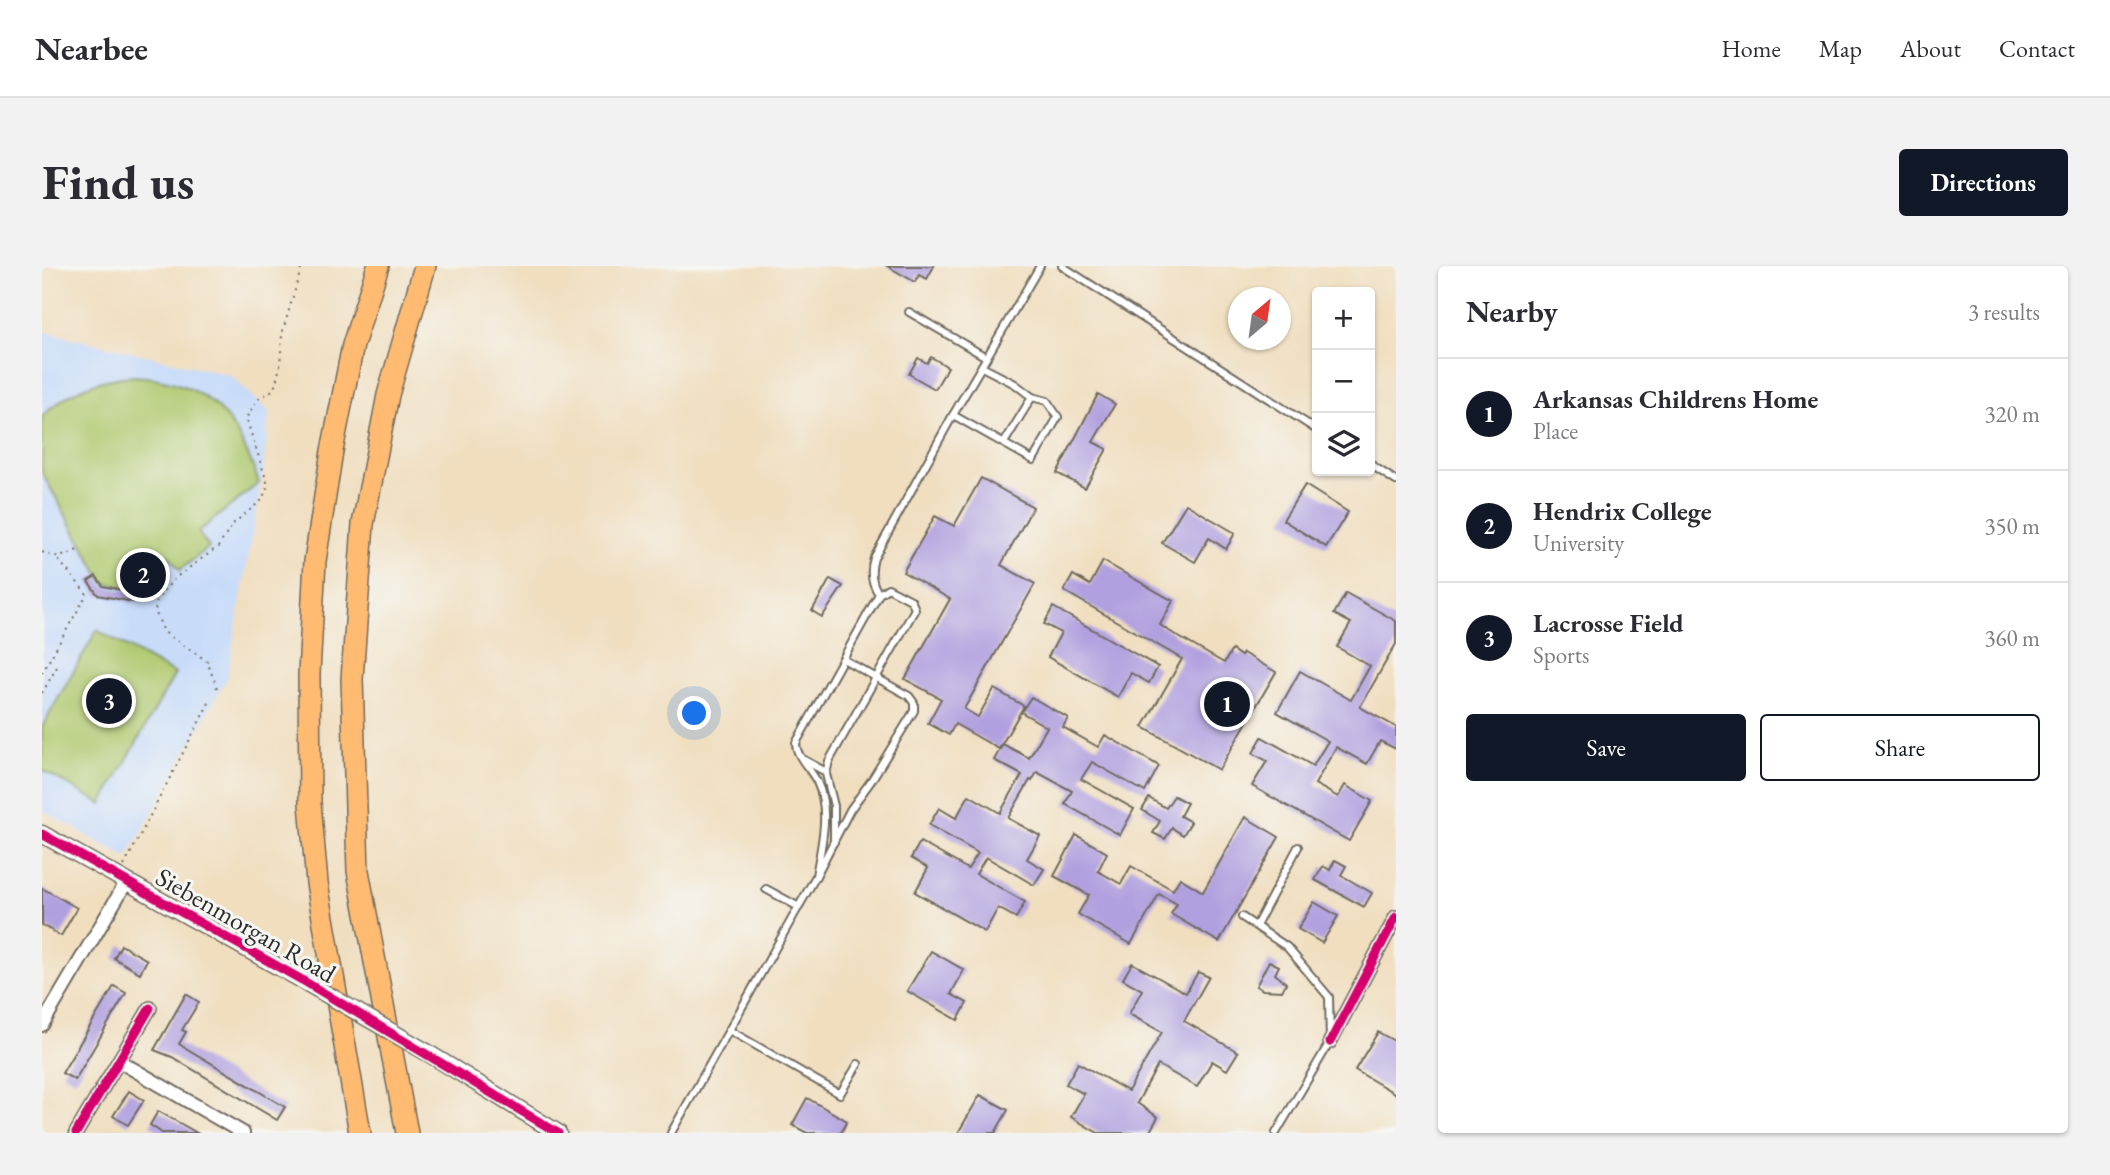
<!DOCTYPE html>
<html lang="en">
<head>
<meta charset="utf-8">
<style>
  body { margin:0; font-family:"EB Garamond",serif; background:#f2f2f3; color:#2b2b33 }
  .controls { position:absolute; right:21px; top:21px; display:grid; overflow:hidden; border-radius:7px; box-shadow:0 2px 5px #0004 }
  .controls button { width:63px; height:63px; display:grid; place-items:center; padding:0; border:0; border-bottom:2px solid #e1e1e2; background:#fff; color:#2b2b33; font:35px sans-serif }
  .compass { position:absolute; left:1186px; top:21px; width:63px; height:63px; border-radius:50%; background:#fff; box-shadow:0 2px 5px #0004; rotate:29deg }
  .you { position:absolute; left:653px; top:448px; width:24px; height:24px; margin:-18px; border:5px solid #fff; border-radius:50%; background:#1a73e8; box-shadow:0 0 0 10px #1a73e833 }
  .badge { display:grid; place-items:center; width:46px; height:46px; border-radius:50%; background:#111827; color:#fff; font-size:23px; font-weight:700 }
  .pin { position:absolute; translate:-50% -50%; border:4px solid #fff; box-shadow:0 2px 7px #0006 }
  .list { margin:0; padding:0; list-style:none }
  h2 { display:flex; justify-content:space-between; align-items:center; height:91px; margin:0; padding:0 28px; font-size:30px }
  h2 small { font-size:23px; font-weight:400; color:#7c7c81 }
  .list li { display:grid; grid-template-columns:46px 1fr auto; gap:21px; align-items:center; box-sizing:border-box; height:112px; padding:0 28px; border-top:2px solid #e1e1e2 }
  .list b { display:block; font-size:26px; white-space:nowrap }
  .list p { margin:0; font-size:23px; white-space:nowrap; color:#7c7c81 }
  .list em { font-size:23px; font-style:normal; color:#7c7c81 }
  .actions { display:flex; gap:14px; padding:21px 28px }
  .actions a { flex:1; padding:16px 0; border:2px solid #111827; border-radius:7px; text-align:center; font-size:24px; color:#111827 }
  .actions .main { background:#111827; color:#fff }
  .icon { flex:none; width:38px; height:38px; fill:none; stroke:currentColor; stroke-width:2; stroke-linecap:round; stroke-linejoin:round }
  .map { position:relative; flex:none; width:1354px; height:867px; overflow:hidden; border-radius:7px }
  header { display:flex; align-items:center; gap:42px; box-sizing:border-box; height:98px; padding:0 35px; background:#fff; border-bottom:2px solid #e1e1e2 }
  header strong { font-size:33px }
  nav { display:flex; gap:38px; margin-inline-start:auto; font-size:24px }
  .intro { display:flex; align-items:center; justify-content:space-between; box-sizing:border-box; height:168px; padding:0 42px }
  h1 { margin:0; font-size:49px }
  .button { padding:18px 32px; border-radius:7px; background:#111827; color:#fff; font-size:24px; font-weight:700 }
  main { display:flex; gap:42px; padding:0 42px }
  aside { flex:1; background:#fff; border-radius:7px; box-shadow:0 2px 5px #0004 }
  .map>svg:first-child { display:block }
</style>
</head>
<body>
<header>
<strong>Nearbee</strong>
<nav><a>Home</a><a>Map</a><a>About</a><a>Contact</a></nav>
</header>
<div class="intro"><h1>Find us</h1><a class="button">Directions</a></div>
<main>
<div class="map">
<svg width="1354" height="867" viewBox="0 0 1354 867">
  <rect width="100%" height="100%" fill="#f6f6f2"/>
  <filter id="ink" filterUnits="userSpaceOnUse"><feTurbulence type="fractalNoise" baseFrequency=".0143" numOctaves="2"/><feDisplacementMap in="SourceGraphic" scale="14" xChannelSelector="R" yChannelSelector="G"/><feConvolveMatrix kernelMatrix="1 2 1 2 8 2 1 2 1" color-interpolation-filters="sRGB"/></filter>
  <filter id="wash" filterUnits="userSpaceOnUse"><feTurbulence type="fractalNoise" baseFrequency=".00686" numOctaves="4" result="noise"/><feDisplacementMap in="SourceGraphic" scale="28" xChannelSelector="R" yChannelSelector="G"/><feGaussianBlur stdDeviation="1.57" result="paint"/><feColorMatrix in="noise" values="0 0 0 0 0 0 0 0 0 0 0 0 0 0 0 0 0 1.4 0 .05"/><feComposite in="paint" operator="in"/></filter>
  <g filter="url(#wash)">
    <rect width="100%" height="100%" fill="#f0debf"/>
    <path fill="#c8dcf9" d="M0,65L188,109L227,146L221,207L185,412L85,592L0,544Z"/>
    <g fill="#b0c96f" stroke="#6e7a4d" stroke-width="2">
      <path d="M93,110C167,115 194,151 217,217L156,266L167,281L138,304L127,290L87,322L62,317L0,207V151C25,124 56,112 93,110Z"/>
      <path d="M55,364L133,408L60,538L0,504V461Z"/>
    </g>
    <g id="blocks">
      <g fill="#b1a0df">
        <path d="M845,0H892L885,13L877,9L873,16Z"/>
        <path d="M889,91L906,101L893,123L867,108L876,92L885,97Z"/>
        <path d="M1056,128L1073,138L1051,176L1065,183L1043,222L1015,207Z"/>
        <path d="M939,212L991,241L959,299L993,318L922,443L936,451L952,423L982,440L957,483L913,458L907,469L886,457L899,433L863,413L908,333L861,306L893,250L912,260Z"/>
        <path d="M1263,219L1306,246L1284,281L1241,254Z"/>
        <path d="M1144,238L1193,267L1184,283L1167,272L1153,296L1120,277Z"/>
        <path d="M1061,295L1131,335L1118,359L1135,370L1182,397L1190,384L1199,390L1201,387L1234,406L1177,504L1101,461L1140,393L1022,325L1031,309L1048,319Z"/>
        <path d="M54,310L61,320L88,326L99,319L105,326L91,336L56,329L46,315Z"/>
        <path d="M788,313L801,320L780,351L770,345Z"/>
        <path d="M1304,327L1354,355V378L1318,441L1354,461V483L1338,475L1325,498L1294,481L1273,518L1296,531L1303,519L1330,535L1307,575L1210,520L1225,495L1211,487L1220,471L1271,500L1286,475L1235,446L1258,405L1309,434L1328,400L1295,381L1309,357L1292,348Z"/>
        <path d="M1011,341L1116,401L1107,417L1089,407L1076,431L1006,391L1019,367L1002,358Z"/>
        <path d="M989,431L1026,452L1021,461L1056,481L1063,469L1117,500L1103,526L1050,496L1041,510L1039,513L1092,543L1078,569L1023,538L1030,525L995,506L990,515L988,514L966,552L998,570L985,593L1002,603L992,619L944,591L934,608L983,636L974,652L956,642L943,666L873,626L886,602L869,592L878,576L926,603L936,587L887,559L897,542L914,552L927,529L958,547L980,509L952,494L961,478L987,492L1005,461L979,446Z"/>
        <path d="M1132,530L1145,537L1138,550L1149,556L1141,569L1130,562L1123,573L1111,567L1118,555L1100,544L1107,532L1124,542Z"/>
        <path d="M1203,551L1237,571L1177,676L1129,648L1135,638L1117,628L1089,678L1036,648L1047,629L1012,610L1034,569L1065,587L1056,605L1079,618L1089,600L1131,624L1138,612L1161,626Z"/>
        <path d="M1293,594L1304,600L1299,609L1330,627L1322,641L1273,614L1281,600L1288,604Z"/>
        <path d="M0,622L35,642L19,670L0,659Z"/>
        <path d="M1272,636L1296,650L1280,677L1256,663Z"/>
        <path d="M79,679L105,694L98,707L72,692Z"/>
        <path d="M889,685L922,704L909,728L925,737L916,754L865,725Z"/>
        <path d="M1227,695L1237,700L1233,708L1244,717L1240,725L1221,724L1214,720Z"/>
        <path d="M1090,697L1144,727L1156,706L1167,711L1142,755L1196,786L1185,804L1170,795L1155,821L1116,799L1095,837L1116,851L1107,867H1056L1029,851L1042,828L1024,818L1036,797L1086,825L1120,766L1087,748L1100,724L1081,713Z"/>
        <path d="M72,720L84,727L33,814L20,807Z"/>
        <path d="M144,728L157,736L140,764L144,766L137,778L243,841L235,854L130,791L112,784Z"/>
        <path d="M1336,766L1354,776V828L1313,804Z"/>
        <path d="M87,825L102,834L86,859L71,850Z"/>
        <path d="M938,829L966,844L953,867H916Z"/>
        <path d="M765,832L805,855L799,867H765L750,859Z"/>
        <path d="M116,845L141,859L155,867H120L108,859Z"/>
      </g>
    </g>
  </g>
  <g filter="url(#ink)">
    <use href="#blocks" fill-opacity="0" stroke="#706a5f" stroke-width="2"/>
    <g fill="none" stroke-linecap="round" stroke-linejoin="round">
      <g stroke="#706a5f" stroke-width="10">
        <g id="service">
          <path d="M1020,0L1275,164"/>
          <path d="M867,46L944,91"/>
          <path d="M940,101L973,118L990,131"/>
          <path d="M911,149L991,194L1016,151L1005,135L990,131L962,177"/>
          <path d="M1328,198L1354,215"/>
          <path d="M837,328C829,317 828,305 832,292L911,149L998,0"/>
          <path d="M762,494L784,506"/>
          <path d="M774,610C779,580 789,545 775,516C769,503 754,491 754,477L837,328L846,322L869,334L873,343L787,495L784,508L792,540V576"/>
          <path d="M724,623L757,641"/>
          <path d="M1200,651L1245,681L1287,731L1288,776L1234,867"/>
          <path d="M1214,660L1256,581"/>
          <path d="M687,764L798,828L816,798"/>
          <path d="M629,867L774,610L808,544L829,515L872,445V437L867,430L801,393"/>
        </g>
      </g>
      <g stroke="#706a5f" stroke-width="16">
        <g id="minor">
          <path d="M0,759L85,615"/>
          <path d="M1288,776L1354,651"/>
          <path d="M77,795L201,867"/>
          <path d="M34,867L108,742"/>
        </g>
      </g>
      <g stroke="#706a5f" stroke-width="19">
        <g id="tertiary">
          <path d="M0,568L260,714"/>
          <path d="M386,787L516,867"/>
        </g>
      </g>
      <g stroke="#706a5f" stroke-width="24">
        <g id="motorway">
          <path d="M318,867L275,617L268,537L267,408L273,295L290,185L311,79L336,0"/>
          <path d="M365,867L316,605L310,413L321,258L346,129L383,0"/>
        </g>
      </g>
      <g stroke="#706a5f" stroke-width="2" stroke-dasharray="2 5" stroke-linecap="butt">
        <path d="M0,286C14,293 24,291 37,283"/>
        <path d="M0,407L45,328L14,291"/>
        <path d="M175,422L165,395L122,366L113,345L115,333L133,312L176,281L192,257L220,234L226,219L204,152L215,134L232,123L238,101L240,68L260,0"/>
        <path d="M0,427L15,401"/>
        <path d="M82,600L169,433"/>
      </g>
      <use href="#service" stroke="#fff" stroke-width="6"/>
      <use href="#minor" stroke="#fff" stroke-width="12"/>
      <use href="#tertiary" stroke="#fff" stroke-width="16"/>
      <use href="#motorway" stroke="#febb71" stroke-width="21"/>
      <g stroke="#706a5f" stroke-width="19" stroke-linecap="butt">
        <path id="tertiary-bridge" d="M260,714L386,787"/>
      </g>
      <use href="#tertiary-bridge" stroke="#fff" stroke-width="16"/>
      <g stroke="#f6f6f2" stroke-width="13">
        <g id="cycleway">
          <path d="M0,568L260,714L516,867"/>
          <path d="M1288,776L1354,651"/>
          <path d="M34,867L108,742"/>
        </g>
      </g>
      <use href="#cycleway" stroke="#d6006c" stroke-width="9"/>
    </g>
  </g>
  <g text-anchor="middle" dominant-baseline="central" stroke-width="6" stroke-linejoin="round" paint-order="stroke">
    <g font-size="26" fill="#2b2b2b" stroke="#f6f6f2">
      <text transform="translate(204 659) rotate(30)">Siebenmorgan Road</text>
    </g>
  </g>
</svg>
<div class="controls">
<button>+</button>
<button>−</button>
<button><svg class="icon" aria-label="layers" viewBox="0 0 24 24"><path d="M12 4l9 5-9 5-9-5zM3 14l9 5 9-5"/></svg></button>
</div>
<svg class="compass" viewBox="-18 -18 36 36"><path d="M0-13l5 13h-10z" fill="#e53935"/><path d="M0 13l5-13h-10z" fill="#7c7c81"/></svg>
<div class="you"></div>
<div class="pin badge" style="left:1185px;top:438px">1</div>
<div class="pin badge" style="left:101px;top:309px">2</div>
<div class="pin badge" style="left:67px;top:435px">3</div>
</div>
<aside>
<h2>Nearby<small>3 results</small></h2>
<ul class="list">
<li><span class="badge">1</span><div><b>Arkansas Childrens Home</b><p>Place</p></div><em>320 m</em></li>
<li><span class="badge">2</span><div><b>Hendrix College</b><p>University</p></div><em>350 m</em></li>
<li><span class="badge">3</span><div><b>Lacrosse Field</b><p>Sports</p></div><em>360 m</em></li>
</ul>
<div class="actions"><a class="main">Save</a><a>Share</a></div>
</aside>
</main>
</body>
</html>
